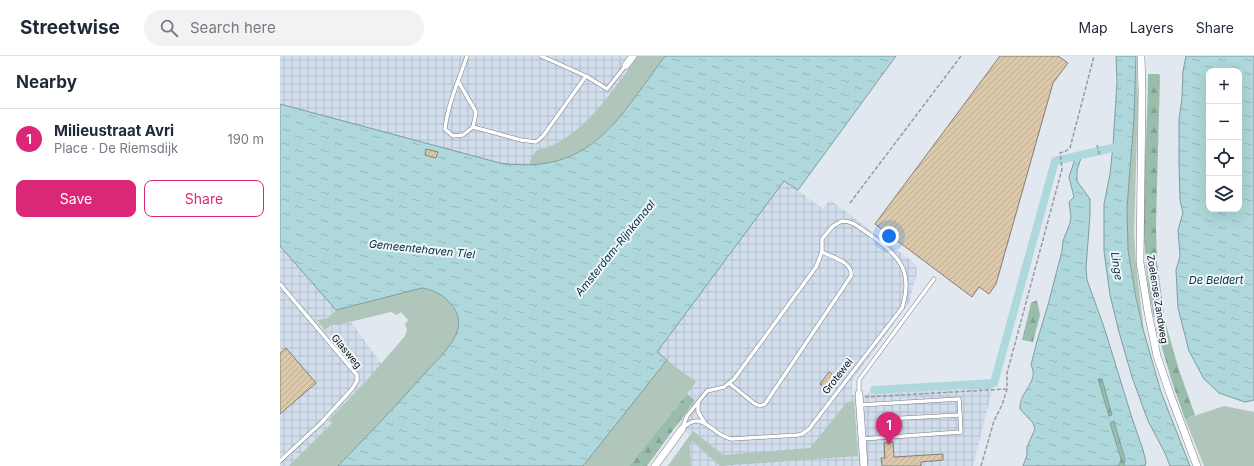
<!DOCTYPE html>
<html lang="en">
<head>
<meta charset="utf-8">
<style>
  body { margin:0; font-family:Inter,sans-serif; background:#f2f2f3; color:#1f2937 }
  .controls { position:absolute; right:12px; top:12px; display:grid; overflow:hidden; border-radius:8px; box-shadow:0 4px 16px #0002 }
  .controls button { width:36px; height:36px; display:grid; place-items:center; padding:0; border:0; border-bottom:1px solid #e0e1e3; background:#fff; color:#1f2937; font:20px sans-serif }
  .you { position:absolute; left:609px; top:180px; width:14px; height:14px; margin:-10px; border:3px solid #fff; border-radius:50%; background:#1a73e8; box-shadow:0 0 0 6px #1a73e833 }
  .badge { display:grid; place-items:center; width:26px; height:26px; border-radius:50%; background:#db2777; color:#fff; font-size:13px; font-weight:700 }
  .pin { position:absolute; translate:-50% -33px; filter:drop-shadow(0 1px 2px #0008) }
  .pin::after { content:''; position:absolute; top:21px; width:14px; height:12px; background:inherit; clip-path:polygon(0 0,100% 0,50% 100%) }
  .list { margin:0; padding:0; list-style:none }
  h2 { display:flex; justify-content:space-between; align-items:center; height:52px; margin:0; padding:0 16px; font-size:17px }
  h2 small { font-size:13px; font-weight:400; color:#747a83 }
  .list li { display:grid; grid-template-columns:26px 1fr auto; gap:12px; align-items:center; box-sizing:border-box; height:60px; padding:0 16px; border-top:1px solid #e0e1e3 }
  .list b { display:block; font-size:15px; white-space:nowrap }
  .list p { margin:0; font-size:13px; white-space:nowrap; color:#747a83 }
  .list em { font-size:13px; font-style:normal; color:#747a83 }
  .actions { display:flex; gap:8px; padding:12px 16px }
  .actions a { flex:1; padding:9px 0; border:1px solid #db2777; border-radius:8px; text-align:center; font-size:14px; color:#db2777 }
  .actions .main { background:#db2777; color:#fff }
  .icon { flex:none; width:22px; height:22px; fill:none; stroke:currentColor; stroke-width:2; stroke-linecap:round; stroke-linejoin:round }
  .map { position:relative; flex:none; width:974px; height:410px; overflow:hidden }
  header { display:flex; align-items:center; gap:24px; box-sizing:border-box; height:56px; padding:0 20px; background:#fff; border-bottom:1px solid #e0e1e3 }
  header strong { font-size:19px }
  nav { display:flex; gap:22px; margin-inline-start:auto; font-size:14px }
  .search { width:280px; height:36px; background:#f2f2f3; display:flex; align-items:center; gap:10px; box-sizing:border-box; padding:0 14px; border-radius:22px; color:#747a83; font-size:15px }
  main { display:flex }
  aside { flex:1; background:#fff }
  .map>svg:first-child { display:block }
</style>
</head>
<body>
<header>
<strong>Streetwise</strong>
<div class="search"><svg class="icon" aria-label="search" viewBox="0 0 24 24"><circle cx="10" cy="10" r="6"/><path d="M15 15l6 6"/></svg>Search here</div>
<nav><a>Map</a><a>Layers</a><a>Share</a></nav>
</header>
<main>
<aside>
<h2>Nearby<small></small></h2>
<ul class="list">
<li><span class="badge">1</span><div><b>Milieustraat Avri</b><p>Place · De Riemsdijk</p></div><em>190 m</em></li>
</ul>
<div class="actions"><a class="main">Save</a><a>Share</a></div>
</aside>
<div class="map">
<svg width="974" height="410" viewBox="0 0 974 410">
  <defs>
    <pattern id="industrial-grid" width="8" height="8" patternUnits="userSpaceOnUse"><rect width="8" height="8" fill="#d2deec"/><path d="M0 4h8M4 0v8" fill="none" stroke="#b3beca"/></pattern>
    <pattern id="forest-firs" width="22" height="20" patternUnits="userSpaceOnUse"><rect width="22" height="20" fill="#99bcab"/><path d="M5 1l3.5 6h-7zM16 11l3.5 6h-7z" fill="#83a192"/></pattern>
    <pattern id="water-ripples" width="26" height="14" patternUnits="userSpaceOnUse"><rect width="26" height="14" fill="#aed8db"/><path d="M2 4q2-2 4 0t4 0M15 11q2-2 4 0t4 0" fill="none" stroke="#95b8bb"/></pattern>
    <pattern id="building-hatch" width="6" height="6" patternUnits="userSpaceOnUse"><rect width="6" height="6" fill="#dcc9ac"/><path d="M-1 1l2-2M0 6l6-6M5 7l2-2" fill="none" stroke="#bcac93"/></pattern>
  </defs>
  <rect width="100%" height="100%" fill="#e1e8ef"/>
  <g fill="url(#industrial-grid)">
    <path d="M0,0H374L361,19L377,29L275,126L0,55Z"/>
    <path d="M504,124L543,153L550,144L633,206L636,210L637,216L629,247L572,325V339L587,338L594,334L714,327L693,410H388L410,379L396,369L415,344L407,338L415,326L377,296Z"/>
    <path d="M0,182L56,245L115,327L24,410H0Z"/>
  </g>
  <g fill="#b0c6bb">
    <path d="M358,0H385C359,35 327,88 285,103C273,107 261,108 249,109L251,102L257,94C300,86 334,33 358,0Z"/>
    <path d="M856,5L858,42L854,176L856,208L864,277L855,234L848,194L847,171V152L854,62Z"/>
    <path d="M141,232C160,234 183,252 178,273C173,290 157,304 145,317C117,349 88,379 58,410H9L52,367L49,364L87,324L125,280L127,274L125,268L128,264L121,256L117,259L111,256L57,269L52,268L45,274L37,264L49,262L56,254Z"/>
    <path d="M387,304L416,326L407,338L349,410H303Z"/>
    <path d="M574,345L578,400L440,410L412,385L410,389L411,410H388L413,375L443,399L530,392L567,346Z"/>
    <path d="M944,350L974,356V410H924L905,363Z"/>
  </g>
  <g fill="url(#forest-firs)">
    <path d="M868,18H879L880,20L876,169L877,206L884,257L874,262C868,234 865,205 864,177C862,124 868,71 868,18Z"/>
    <path d="M757,244L760,259L753,286L742,284L751,247Z"/>
    <path d="M886,269L899,314L915,359L905,363L893,329L876,272Z"/>
    <path d="M818,323H822L832,359L829,360Z"/>
    <path d="M407,338L415,344L367,410H349Z"/>
    <path d="M834,365L845,403L844,410H839L841,403L830,366Z"/>
  </g>
  <g fill="url(#water-ripples)" stroke="#7f9da0" fill-rule="evenodd">
    <path d="M385,0H616L518,134L504,125L377,296L387,304L303,410H58C88,379 117,349 145,317C157,304 173,290 178,273C183,252 160,234 142,232L56,254L0,190V48L220,107C311,120 338,63 385,0Z"/>
    <path d="M836,0H856L854,62L847,152L848,194L856,242L863,273L881,336L910,410H890L885,397L868,365L852,321L839,276L830,239L824,195V148L830,118L833,89L837,26Z"/>
    <path d="M906,0H974V344L965,346L939,337L924,323L909,295L898,252L896,214L900,200L898,174L903,157L900,144L899,108V64L902,42L903,15ZM929,15H959V153H929Z"/>
    <path d="M802,99L797,114V125L810,143V159L806,212L807,224L824,271L852,362L863,394L866,406L865,410H844L845,403L834,365L830,367L841,403L839,410H743L747,399V391L755,373L753,367L740,353C739,335 760,326 751,309L757,285L768,249L782,195L783,185L790,167L791,161L789,146L794,141L789,121L796,100ZM818,323H822L832,359L829,360Z"/>
  </g>
  <g fill="none" stroke-linecap="round" stroke-linejoin="round">
    <path stroke="#aed8db" stroke-width="8" d="M594,334L714,327L775,105L841,90"/>
  </g>
  <g fill="url(#building-hatch)" stroke="#837e76">
    <path d="M720,0H778L788,7L773,27L716,228L709,238L699,231L692,241L595,168Z"/>
    <path d="M146,93L158,96L156,102L145,99Z"/>
    <path d="M6,292L36,327L0,358V297Z"/>
    <path d="M549,316L557,322L555,324L556,325L549,335L540,328Z"/>
    <path d="M613,386L614,401L663,398V404L641,406V410H602L601,402H605L604,387Z"/>
  </g>
  <g fill="none" stroke-linecap="round" stroke-linejoin="round">
    <g stroke="#797f86" stroke-width="4.5">
      <g id="lane">
        <path d="M261,0L306,20"/>
        <path d="M178,25L196,56L193,71L183,79L173,80L165,73C168,47 179,24 187,0"/>
        <path d="M193,71L241,84L256,86L263,80L306,20L327,33L346,9"/>
        <path d="M562,165C574,165 579,172 589,178C619,199 634,215 622,252L529,373L522,378L518,379L452,383C432,381 423,351 402,373L407,360L427,335L444,331L454,323L536,211L542,196V183L553,170Z"/>
        <path d="M0,228L77,319V325L72,333L41,367L0,405"/>
        <path d="M449,327L475,348L480,350L485,348L571,220C573,206 552,201 542,196"/>
        <path d="M579,338V324L654,223"/>
        <path d="M418,347V356L425,367"/>
        <path d="M580,349L679,343L681,376L582,383"/>
        <path d="M606,381L605,363L680,359"/>
      </g>
    </g>
    <g stroke="#797f86" stroke-width="8">
      <g id="street">
        <path d="M861,0L862,35L860,206L868,256L877,300L890,338L917,410"/>
        <path d="M346,9L353,0"/>
        <path d="M579,338L584,410"/>
        <path d="M375,410L402,373"/>
      </g>
    </g>
    <g stroke="#969ba0" stroke-width="1.5" stroke-dasharray="4 2" stroke-linecap="butt">
      <path d="M817,89L820,100"/>
      <path d="M570,147L681,0"/>
      <path d="M585,341L727,333"/>
      <path d="M701,410L714,365L722,349L727,333V317L730,306L782,113L780,97L786,95L790,92L814,0"/>
    </g>
    <use href="#lane" stroke="#fff" stroke-width="3.5"/>
    <use href="#street" stroke="#fff" stroke-width="7"/>
  </g>
  <g text-anchor="middle" dominant-baseline="central" stroke-width="4" stroke-linejoin="round" paint-order="stroke">
    <g font-size="10" fill="#111315" stroke="#eef5fc">
      <text transform="translate(878 243) rotate(81)">Zoelense Zandweg</text>
      <text transform="translate(67 295) rotate(50)">Glasweg</text>
      <text transform="translate(557 320) rotate(-52)">Grotewei</text>
    </g>
    <g font-size="11" font-style="italic" fill="#053033" stroke="#eef5fc">
      <text transform="translate(335 192) rotate(-51)">Amsterdam-Rijnkanaal</text>
      <text transform="translate(142 193) rotate(6)">Gemeentehaven Tiel</text>
      <text transform="translate(837 210) rotate(82)">Linge</text>
      <text x="936" y="224">De Beldert</text>
    </g>
  </g>
</svg>
<div class="controls">
<button>+</button>
<button>−</button>
<button><svg class="icon" aria-label="locate" viewBox="0 0 24 24"><circle cx="12" cy="12" r="6"/><path d="M12 2v4M12 18v4M2 12h4M18 12h4"/></svg></button>
<button><svg class="icon" aria-label="layers" viewBox="0 0 24 24"><path d="M12 4l9 5-9 5-9-5zM3 14l9 5 9-5"/></svg></button>
</div>
<div class="you"></div>
<div class="pin badge" style="left:609px;top:389px">1</div>
</div>
</main>
</body>
</html>
